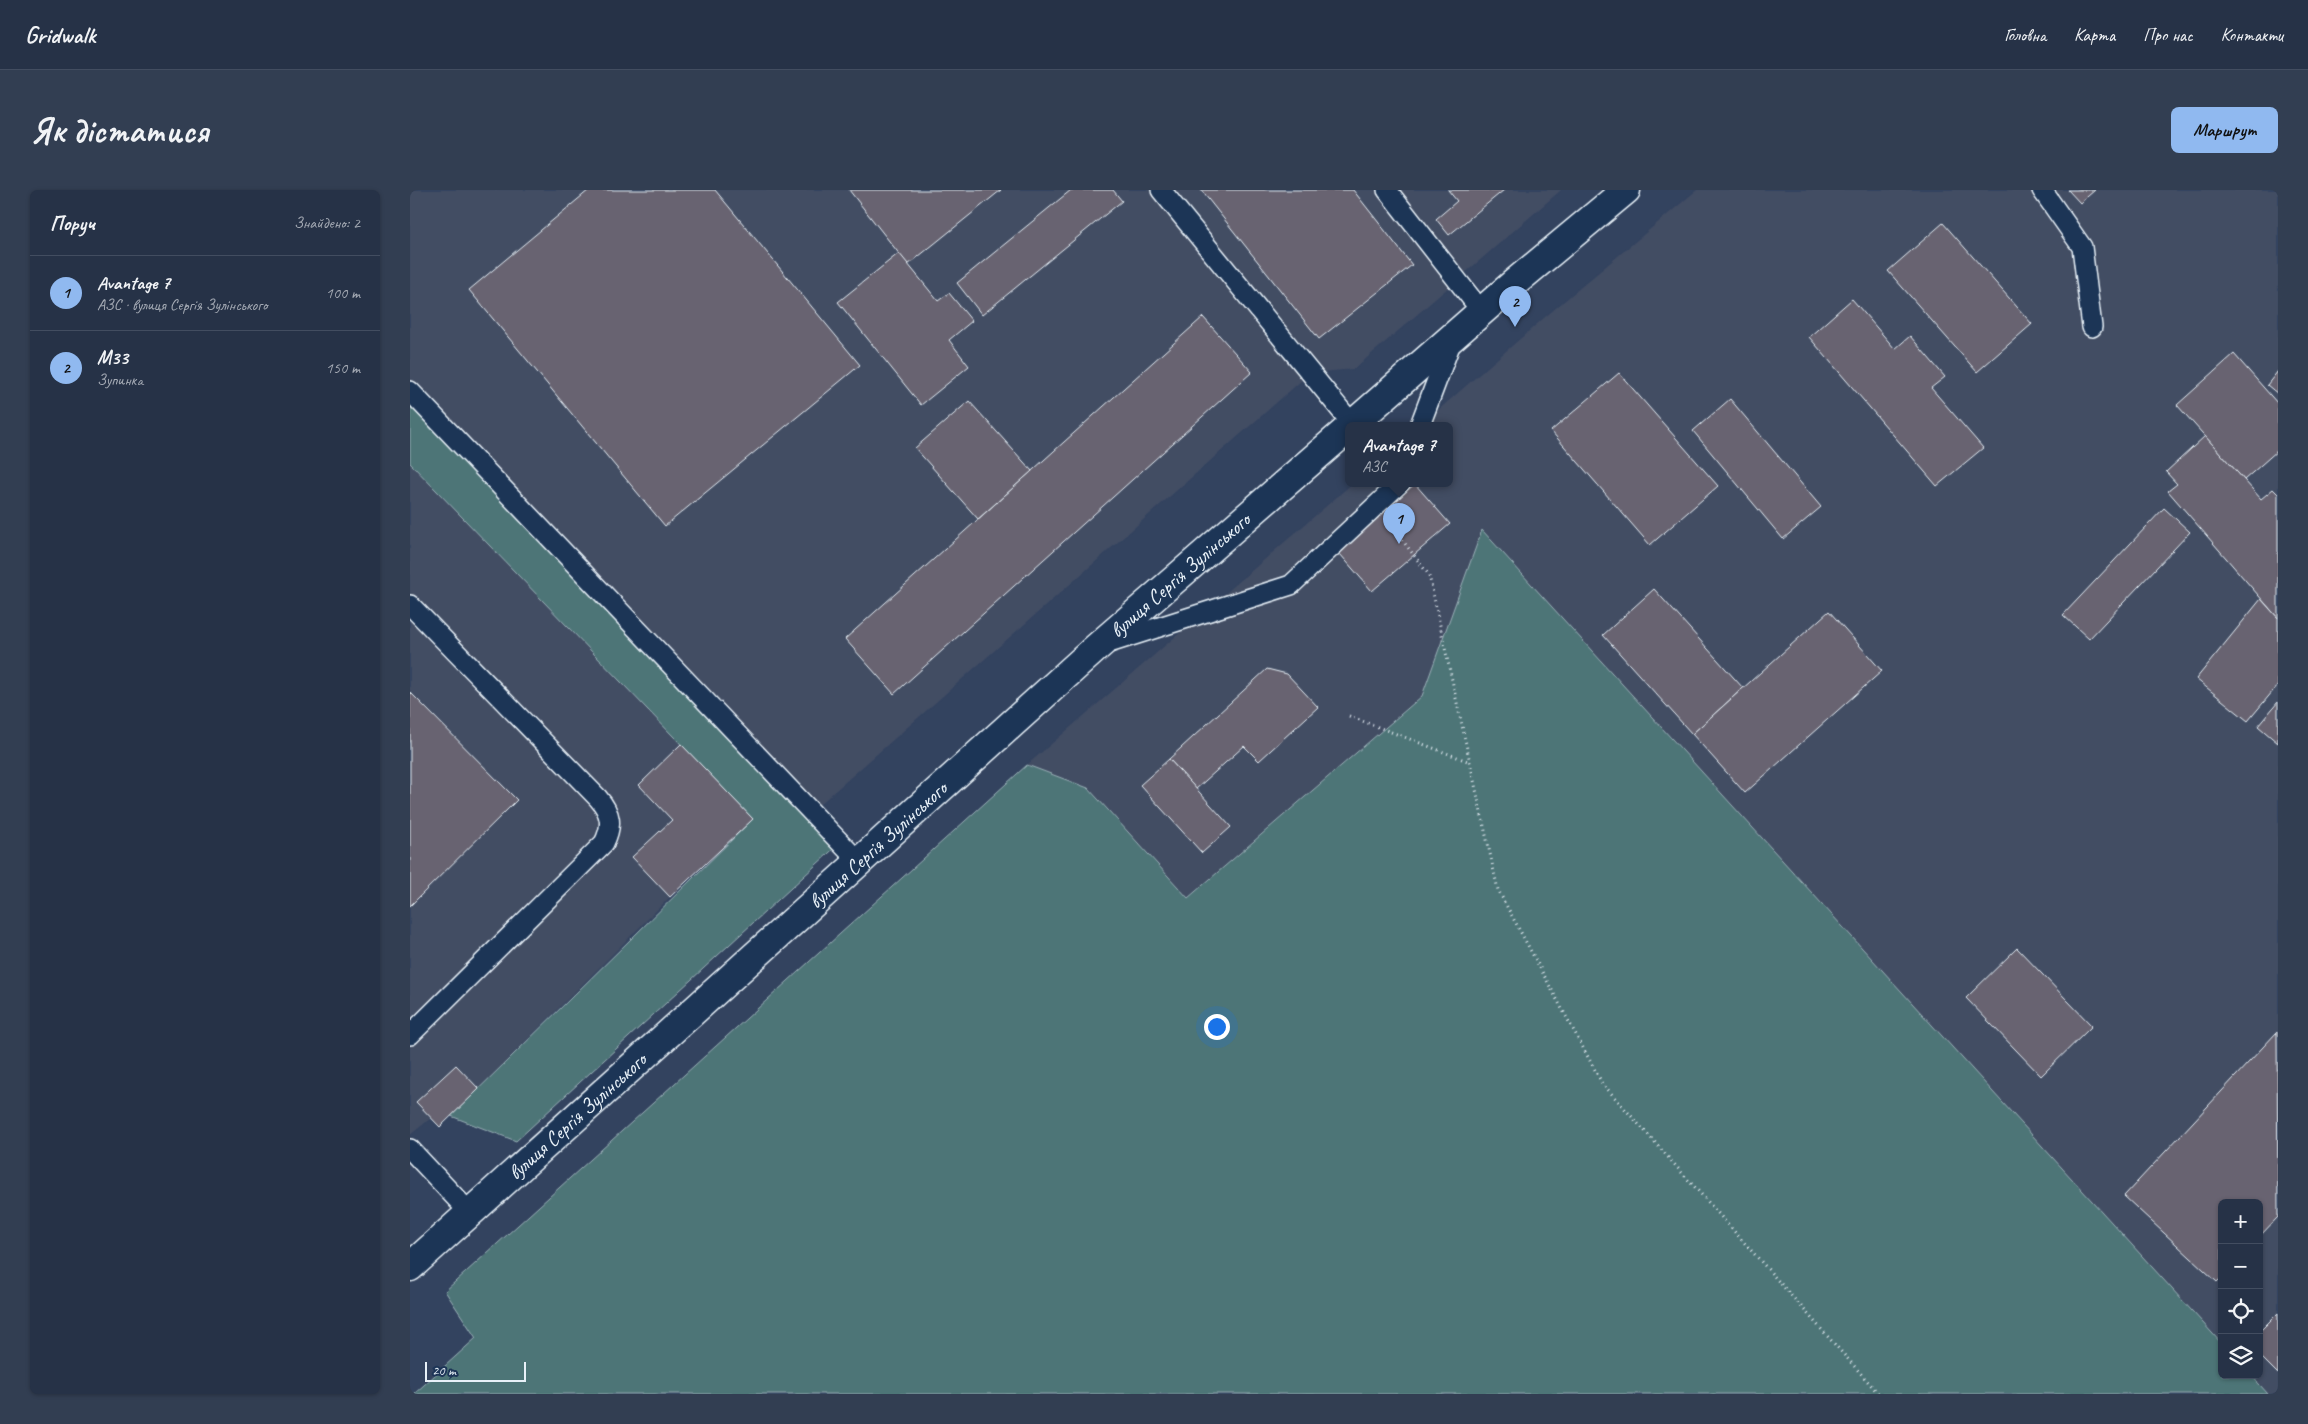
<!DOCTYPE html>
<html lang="uk">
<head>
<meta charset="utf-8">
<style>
  body { margin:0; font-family:Caveat,sans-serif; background:#323e52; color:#f1f3f6 }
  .controls { position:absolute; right:15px; bottom:15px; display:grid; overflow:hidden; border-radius:8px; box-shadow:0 1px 4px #0004 }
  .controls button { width:45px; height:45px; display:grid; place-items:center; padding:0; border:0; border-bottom:1px solid #424d60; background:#263247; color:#f1f3f6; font:25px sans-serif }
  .scale { position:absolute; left:15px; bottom:12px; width:101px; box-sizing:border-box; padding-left:5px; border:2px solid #e8f1f8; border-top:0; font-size:14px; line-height:18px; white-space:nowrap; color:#e8f1f8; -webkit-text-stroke:4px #1d3557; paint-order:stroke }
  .you { position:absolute; left:806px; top:836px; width:18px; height:18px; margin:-12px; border:4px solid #fff; border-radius:50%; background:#1a73e8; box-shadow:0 0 0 8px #1a73e833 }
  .badge { display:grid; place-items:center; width:32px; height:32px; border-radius:50%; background:#90b9f0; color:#111; font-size:16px; font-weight:700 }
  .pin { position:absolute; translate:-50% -41px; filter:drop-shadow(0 1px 2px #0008) }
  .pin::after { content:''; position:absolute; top:26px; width:18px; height:15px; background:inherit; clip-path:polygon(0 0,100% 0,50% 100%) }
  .popup { position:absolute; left:935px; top:232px; width:108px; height:65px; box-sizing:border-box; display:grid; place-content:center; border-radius:8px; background:#263247; filter:drop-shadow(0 1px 4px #0005); font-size:16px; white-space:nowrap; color:#a4aab4 }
  .popup b { font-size:19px; color:#f1f3f6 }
  .popup::after { content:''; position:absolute; left:50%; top:100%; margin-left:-10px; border:10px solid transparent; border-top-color:#263247 }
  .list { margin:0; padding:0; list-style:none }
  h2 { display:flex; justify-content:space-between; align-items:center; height:65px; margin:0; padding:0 20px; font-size:21px }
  h2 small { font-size:16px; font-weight:400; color:#a4aab4 }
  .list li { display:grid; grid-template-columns:32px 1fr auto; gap:15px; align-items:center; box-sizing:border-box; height:75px; padding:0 20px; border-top:1px solid #424d60 }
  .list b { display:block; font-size:19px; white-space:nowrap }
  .list p { margin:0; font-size:16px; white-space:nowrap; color:#a4aab4 }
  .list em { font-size:16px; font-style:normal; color:#a4aab4 }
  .icon { flex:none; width:28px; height:28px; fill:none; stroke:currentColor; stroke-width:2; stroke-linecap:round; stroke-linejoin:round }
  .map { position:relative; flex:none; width:1868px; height:1204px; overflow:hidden; border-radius:8px }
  header { display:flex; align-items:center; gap:30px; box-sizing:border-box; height:70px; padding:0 25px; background:#263247; border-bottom:1px solid #424d60 }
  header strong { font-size:24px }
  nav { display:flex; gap:28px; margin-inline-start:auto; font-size:18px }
  .intro { display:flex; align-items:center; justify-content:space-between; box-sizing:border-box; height:120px; padding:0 30px }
  h1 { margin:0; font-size:35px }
  .button { padding:12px 22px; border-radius:8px; background:#90b9f0; color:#111; font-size:18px; font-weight:700 }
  main { display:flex; gap:30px; padding:0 30px }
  aside { flex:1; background:#263247; border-radius:8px; box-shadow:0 1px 4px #0004 }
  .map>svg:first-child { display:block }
</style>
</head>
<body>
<header>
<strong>Gridwalk</strong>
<nav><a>Головна</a><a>Карта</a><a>Про нас</a><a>Контакти</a></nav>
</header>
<div class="intro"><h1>Як дістатися</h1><a class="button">Маршрут</a></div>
<main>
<aside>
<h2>Поруч<small>Знайдено: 2</small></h2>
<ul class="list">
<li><span class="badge">1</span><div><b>Avantage 7</b><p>АЗС · вулиця Сергія Зулінського</p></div><em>100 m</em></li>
<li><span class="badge">2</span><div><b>М33</b><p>Зупинка</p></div><em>150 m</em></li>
</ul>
</aside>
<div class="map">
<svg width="1868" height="1204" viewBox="0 0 1868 1204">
  <rect width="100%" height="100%" fill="#33435f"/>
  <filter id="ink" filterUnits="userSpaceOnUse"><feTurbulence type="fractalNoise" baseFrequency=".02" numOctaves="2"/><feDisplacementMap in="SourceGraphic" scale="10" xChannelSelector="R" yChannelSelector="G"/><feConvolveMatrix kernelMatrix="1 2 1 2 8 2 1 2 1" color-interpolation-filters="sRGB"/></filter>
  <g filter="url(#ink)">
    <g fill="#434d64">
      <path d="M0,0H1151L944,179L900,183L401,622L0,201Z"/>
      <path d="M1287,0H1868V1204H1858L1841,1185H1849V1013H1812V1154L1072,340L1012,506L778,708L678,598L617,575L943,293H1039V235H1011L1134,128Z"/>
      <path d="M0,273L343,629L260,707L30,937L21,928L0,945Z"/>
    </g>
    <g fill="#4e7477" stroke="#9bb2b8">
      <path d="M0,201L431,652L106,951L41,926L343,629L0,273Z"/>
      <path d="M1072,340L1812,1154V1185H1841L1858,1204H4L66,1148L35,1101L617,575L678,598L778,708L1012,506Z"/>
    </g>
    <g fill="#676471" stroke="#e8f1f8">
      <path d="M179,0H305L450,175L255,336L59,100Z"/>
      <path d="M439,0H591L498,75Z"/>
      <path d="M661,0H703L712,11L572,125L547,93Z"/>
      <path d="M791,0H943L1002,75L909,149Z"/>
      <path d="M1038,0H1094L1039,45L1026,29L1047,11Z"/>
      <path d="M1658,0H1685L1670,13Z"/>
      <path d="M1533,33L1622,134L1567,182L1478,81Z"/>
      <path d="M489,63L528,111L539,103L562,131L539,150L559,176L511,215L428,112Z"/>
      <path d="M1442,109L1485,159L1500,146L1535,187L1521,198L1573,258L1527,296L1399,147Z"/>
      <path d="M793,127L842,182L484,504L435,449Z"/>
      <path d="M1824,164L1868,214V260L1834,290L1767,215Z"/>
      <path d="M1868,181V204L1857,195Z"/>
      <path d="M1209,183L1308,296L1240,355L1141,241Z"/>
      <path d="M1320,209L1411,317L1373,349L1283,241Z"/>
      <path d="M559,211L622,281L568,329L505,258Z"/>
      <path d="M1795,246L1851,309L1863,299L1868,304V428L1758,301L1767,294L1756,282Z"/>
      <path d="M1005,294L1040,334L962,401L917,349L966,327Z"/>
      <path d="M1754,318L1780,342L1679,449L1653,425Z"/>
      <path d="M1244,399L1333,498L1282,544L1193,445Z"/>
      <path d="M1851,409L1868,428V495L1838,531L1786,489Z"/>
      <path d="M1419,421L1472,481L1335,603L1282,544Z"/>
      <path d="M857,479L877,484L908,517L849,571L834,556L786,599L759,569Z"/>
      <path d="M0,502L107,610L0,716Z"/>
      <path d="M1868,512V553L1848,536Z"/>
      <path d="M271,554L343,629L260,707L222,667L262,630L229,595Z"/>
      <path d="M759,569L821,637L792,663L730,595Z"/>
      <path d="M1607,758L1682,836L1631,886L1556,808Z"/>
      <path d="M1867,842L1868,1027L1849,1047V1013H1812V1087L1807,1092L1714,1006Z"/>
      <path d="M46,875L69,899L30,937L6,912Z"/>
      <path d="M1868,1123V1184L1849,1165V1142Z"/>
    </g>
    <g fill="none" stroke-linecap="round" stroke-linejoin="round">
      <g stroke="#e8f1f8" stroke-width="22">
        <g id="lane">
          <path d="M751,0L943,235"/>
          <path d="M977,0L1072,122"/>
          <path d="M1632,0L1672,57L1682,137"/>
          <path d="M0,201L449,672"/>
          <path d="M1010,235L1042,150"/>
          <path d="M0,415L188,608C201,623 203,635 194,653L0,845"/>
          <path d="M696,454L881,395L990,293"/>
          <path d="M0,959L60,1023"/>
        </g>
      </g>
      <g stroke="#e8f1f8" stroke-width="31">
        <g id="secondary">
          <path d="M942,235L1103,94L1216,0"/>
          <path id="s1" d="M0,1077L686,458L939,238"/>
        </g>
      </g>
      <g stroke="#e8f1f8" stroke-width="3" stroke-dasharray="1 4" stroke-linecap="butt">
        <path d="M983,338L1019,385L1088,700L1192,893L1469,1204"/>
        <path d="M939,526L1060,572"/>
      </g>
      <use href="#lane" stroke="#1d3557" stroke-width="19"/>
      <use href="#secondary" stroke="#1d3557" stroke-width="28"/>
    </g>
  </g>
  <g text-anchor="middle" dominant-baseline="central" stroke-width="4" stroke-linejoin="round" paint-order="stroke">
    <g font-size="21" fill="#e8f1f8" stroke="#1d3557">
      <text stroke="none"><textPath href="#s1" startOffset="1035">вулиця Сергія Зулінського</textPath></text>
      <text stroke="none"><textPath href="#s1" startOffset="630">вулиця Сергія Зулінського</textPath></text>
      <text stroke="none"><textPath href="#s1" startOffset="225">вулиця Сергія Зулінського</textPath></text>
    </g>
  </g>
</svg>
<div class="controls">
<button>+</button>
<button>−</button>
<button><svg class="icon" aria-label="locate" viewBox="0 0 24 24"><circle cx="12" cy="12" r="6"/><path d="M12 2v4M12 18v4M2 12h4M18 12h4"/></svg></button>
<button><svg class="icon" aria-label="layers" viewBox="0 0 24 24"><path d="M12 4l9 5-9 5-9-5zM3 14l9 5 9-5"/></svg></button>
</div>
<div class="scale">20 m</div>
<div class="you"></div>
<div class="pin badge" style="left:989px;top:354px">1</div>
<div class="popup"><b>Avantage 7</b>АЗС</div>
<div class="pin badge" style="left:1105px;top:137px">2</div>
</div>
</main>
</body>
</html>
